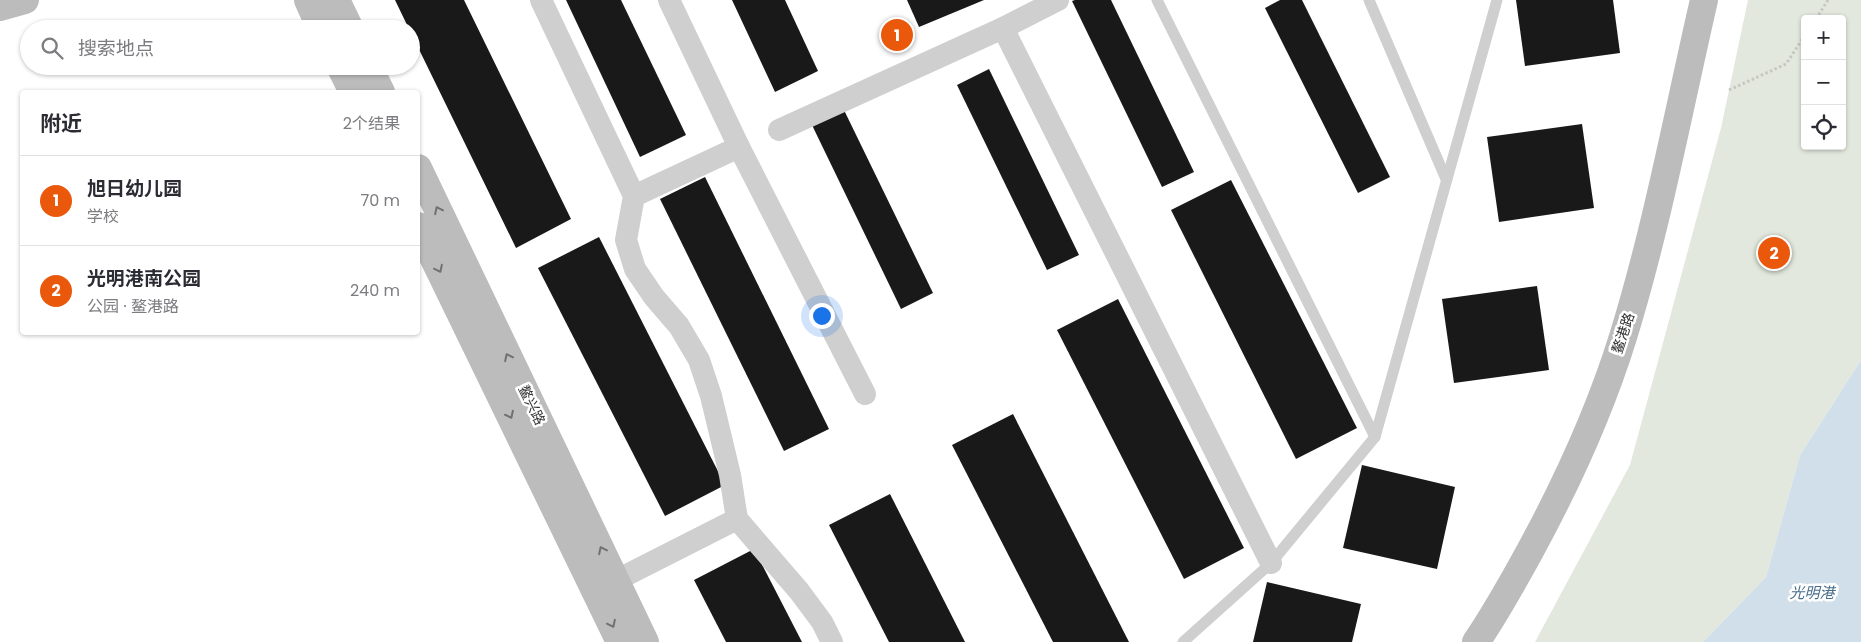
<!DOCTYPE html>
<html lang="zh">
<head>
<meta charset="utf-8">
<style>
  body { margin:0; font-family:Poppins,"Noto Sans SC",sans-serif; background:#f7f7f7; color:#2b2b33 }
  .controls { position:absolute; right:15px; top:15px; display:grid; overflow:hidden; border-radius:5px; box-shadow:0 1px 4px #0004 }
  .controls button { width:45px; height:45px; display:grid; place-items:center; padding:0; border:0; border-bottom:1px solid #e1e1e2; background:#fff; color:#2b2b33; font:25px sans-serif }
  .you { position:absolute; left:821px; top:315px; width:18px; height:18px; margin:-12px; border:4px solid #fff; border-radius:50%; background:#1a73e8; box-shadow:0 0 0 8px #1a73e833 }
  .badge { display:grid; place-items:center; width:32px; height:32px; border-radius:50%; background:#ea580c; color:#fff; font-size:16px; font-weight:700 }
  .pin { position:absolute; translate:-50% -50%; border:2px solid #fff; box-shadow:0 1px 5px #0006 }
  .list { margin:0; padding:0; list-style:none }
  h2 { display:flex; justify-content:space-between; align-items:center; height:65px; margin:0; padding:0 20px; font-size:21px }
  h2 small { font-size:16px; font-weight:400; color:#7c7c81 }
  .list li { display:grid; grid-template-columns:32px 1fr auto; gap:15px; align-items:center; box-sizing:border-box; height:90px; padding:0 20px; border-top:1px solid #e1e1e2 }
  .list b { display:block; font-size:19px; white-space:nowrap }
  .list p { margin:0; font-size:16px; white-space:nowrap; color:#7c7c81 }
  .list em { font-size:16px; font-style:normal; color:#7c7c81 }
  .icon { flex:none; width:28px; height:28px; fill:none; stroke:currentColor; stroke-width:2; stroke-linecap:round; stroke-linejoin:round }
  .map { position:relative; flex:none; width:1861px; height:642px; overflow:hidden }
  .search { position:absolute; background:#fff; box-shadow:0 1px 4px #0004; left:20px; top:20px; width:400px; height:55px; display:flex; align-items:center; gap:12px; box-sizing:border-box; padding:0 18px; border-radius:28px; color:#7c7c81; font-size:19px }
  .panel { position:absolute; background:#fff; box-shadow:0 1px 4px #0004; left:20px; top:90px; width:400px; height:245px; border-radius:5px }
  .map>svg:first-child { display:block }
</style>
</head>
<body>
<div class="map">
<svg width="1861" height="642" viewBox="0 0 1861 642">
  <rect width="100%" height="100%" fill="#fff"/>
  <path fill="#e2e8dd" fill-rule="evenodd" d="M1748,0H1861V360L1800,455L1766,577L1703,642H1535L1630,465L1721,128ZM1805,19H1842V146H1805Z"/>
  <path fill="#d1dfea" d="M1861,360V642H1703L1766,577L1800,455Z"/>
  <g fill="#191919">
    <path d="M395,0H464L571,219L516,248L411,33V29H409Z"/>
    <path d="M566,0H621L686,135L640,157Z"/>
    <path d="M732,0H785L818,71L775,92Z"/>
    <path d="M907,0H984L919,27Z"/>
    <path d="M1075,0H1111L1194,172L1162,187L1072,1Z"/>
    <path d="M1280,0H1302L1390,177L1358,193L1265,8Z"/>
    <path d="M1516,0H1613L1620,53L1525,66Z"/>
    <path d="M989,69L1079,255L1047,270L957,85Z"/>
    <path d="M843,108L933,293L901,309L811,123Z"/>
    <path d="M1582,124L1594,208L1499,222L1487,137Z"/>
    <path d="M705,177L829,429L784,451L660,199Z"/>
    <path d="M1231,180L1357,428L1296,459L1171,210Z"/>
    <path d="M599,237L725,485L665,516L538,268Z"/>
    <path d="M1537,286L1549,370L1454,383L1442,299Z"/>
    <path d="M1118,299L1244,548L1184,579L1057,330Z"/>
    <path d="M1013,414L1129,642H1053L952,445Z"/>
    <path d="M1362,465L1455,487L1437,569L1343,548Z"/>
    <path d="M890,494L965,642H889L829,525Z"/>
    <path d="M754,549L802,642H726L694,580Z"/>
    <path d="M1267,582L1361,604L1352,642H1253Z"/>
  </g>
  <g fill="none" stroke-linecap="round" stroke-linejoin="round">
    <g stroke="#c6c6c6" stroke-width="3" stroke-dasharray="2.5 2.5" stroke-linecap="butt">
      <path d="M1816,19L1828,0"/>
      <path d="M1729,90L1786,64L1805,35"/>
    </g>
    <g stroke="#cfcfcf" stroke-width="11">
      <path d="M1157,0L1375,437"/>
      <path d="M1369,0L1446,179"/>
      <path d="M1183,642L1271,563L1375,437L1497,0"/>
    </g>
    <g stroke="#cfcfcf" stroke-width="22">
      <path d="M541,0L634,196L626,240L635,269L654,297L679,326L699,360L711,396L730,475L737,519L799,591L822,622L832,642"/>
      <path d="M669,0L739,147L865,394"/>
      <path d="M1003,28L1271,563"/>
      <path d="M779,130L1003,28L1058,0"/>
      <path d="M634,196L739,147"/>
      <path d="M601,588L737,519"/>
    </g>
    <g stroke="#bcbcbc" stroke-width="28">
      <path d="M308,0L321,29"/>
      <path d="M336,0L350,29"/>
      <path d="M0,7L25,0"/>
      <path d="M340,66L353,92"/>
      <path d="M368,66L381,92"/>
      <path d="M418,168L645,642"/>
      <path d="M418,226L620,642"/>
      <path d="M1476,642C1496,613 1513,582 1530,551C1567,483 1600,411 1623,337C1657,227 1678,113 1704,0"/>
    </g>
  </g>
  <defs><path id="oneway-chevron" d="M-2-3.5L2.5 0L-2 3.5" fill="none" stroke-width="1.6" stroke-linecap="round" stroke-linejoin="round" transform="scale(1.25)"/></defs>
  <g stroke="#707070">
    <use href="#oneway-chevron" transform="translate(438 210) rotate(-116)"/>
    <use href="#oneway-chevron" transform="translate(439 269) rotate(64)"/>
    <use href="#oneway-chevron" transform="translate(508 357) rotate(-116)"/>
    <use href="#oneway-chevron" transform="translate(510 415) rotate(64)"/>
    <use href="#oneway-chevron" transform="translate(602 550) rotate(-116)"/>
    <use href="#oneway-chevron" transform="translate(612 624) rotate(64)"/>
  </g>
  <g text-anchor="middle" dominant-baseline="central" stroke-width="5" stroke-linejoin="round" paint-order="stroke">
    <g font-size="14" fill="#323232" stroke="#fff">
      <text transform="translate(1623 333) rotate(-72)">鳌港路</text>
      <text transform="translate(532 405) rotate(64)">鳌兴路</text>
    </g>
    <g font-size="15" font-style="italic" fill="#486e8d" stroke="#fff">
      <text x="1812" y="592">光明港</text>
    </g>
  </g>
</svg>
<div class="controls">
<button>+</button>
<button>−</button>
<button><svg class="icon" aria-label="locate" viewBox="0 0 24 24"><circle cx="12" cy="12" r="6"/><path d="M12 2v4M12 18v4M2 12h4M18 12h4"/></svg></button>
</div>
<div class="you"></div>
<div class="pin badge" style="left:897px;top:35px">1</div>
<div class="pin badge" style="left:1774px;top:253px">2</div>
<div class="search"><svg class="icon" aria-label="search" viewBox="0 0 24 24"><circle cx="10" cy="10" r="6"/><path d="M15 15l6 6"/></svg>搜索地点</div>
<section class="panel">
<h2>附近<small>2个结果</small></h2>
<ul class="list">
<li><span class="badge">1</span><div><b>旭日幼儿园</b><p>学校</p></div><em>70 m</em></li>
<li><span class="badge">2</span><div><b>光明港南公园</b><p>公园 · 鳌港路</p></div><em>240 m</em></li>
</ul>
</section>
</div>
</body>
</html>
